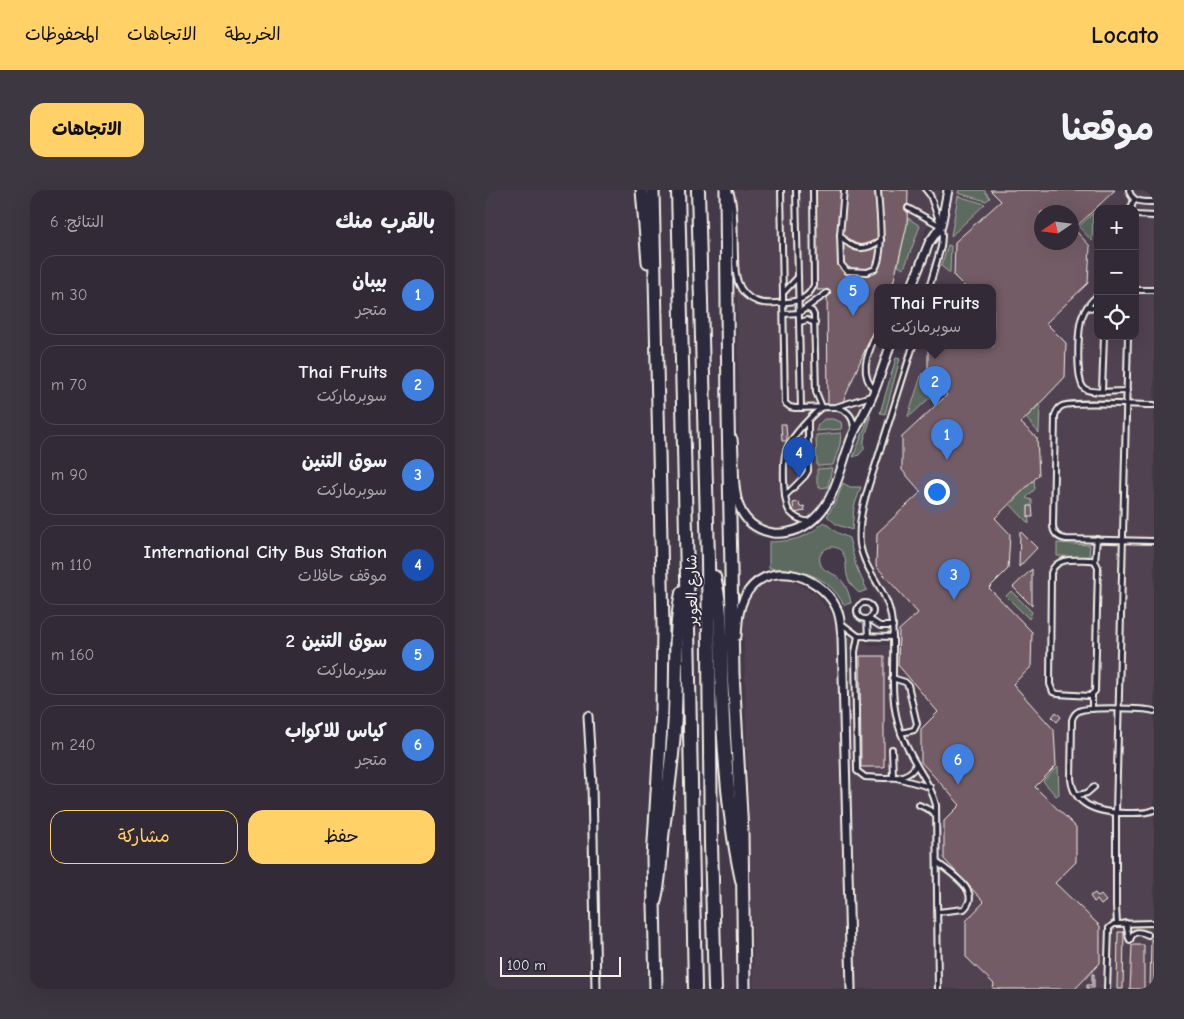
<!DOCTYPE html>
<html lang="ar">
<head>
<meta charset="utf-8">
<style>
  body { margin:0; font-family:"Comic Neue","Playpen Sans Arabic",sans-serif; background:#3d3742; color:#f1f3f6; direction:rtl }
  .controls { position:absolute; right:15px; top:15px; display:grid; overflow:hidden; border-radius:10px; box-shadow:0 5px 20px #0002 }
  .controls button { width:45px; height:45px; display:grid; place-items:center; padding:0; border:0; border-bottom:1px solid #4d4752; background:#322b37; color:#f1f3f6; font:25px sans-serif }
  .compass { position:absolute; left:549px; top:15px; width:45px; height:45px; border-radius:50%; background:#322b37; box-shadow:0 5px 20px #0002; rotate:257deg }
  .scale { position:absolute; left:15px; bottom:12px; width:121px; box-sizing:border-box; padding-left:5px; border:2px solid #f4f1e8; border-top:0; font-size:14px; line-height:18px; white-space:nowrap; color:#f4f1e8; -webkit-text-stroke:4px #2f2a3d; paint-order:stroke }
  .you { position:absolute; left:451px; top:301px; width:18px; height:18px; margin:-12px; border:4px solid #fff; border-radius:50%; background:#1a73e8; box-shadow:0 0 0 8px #1a73e833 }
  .badge { display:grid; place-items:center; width:32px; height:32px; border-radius:50%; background:#ffd166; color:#fff; font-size:16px; font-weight:700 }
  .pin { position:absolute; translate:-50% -41px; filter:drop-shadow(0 1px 2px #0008) }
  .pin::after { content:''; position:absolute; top:26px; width:18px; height:15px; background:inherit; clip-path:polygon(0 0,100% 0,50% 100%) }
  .popup { position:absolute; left:389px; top:94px; width:122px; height:65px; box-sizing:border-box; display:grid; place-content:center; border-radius:10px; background:#322b37; filter:drop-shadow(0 1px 4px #0005); font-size:16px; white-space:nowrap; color:#a8a7ad }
  .popup b { font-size:19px; color:#f1f3f6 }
  .popup::after { content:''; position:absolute; left:50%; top:100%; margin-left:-10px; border:10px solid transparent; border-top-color:#322b37 }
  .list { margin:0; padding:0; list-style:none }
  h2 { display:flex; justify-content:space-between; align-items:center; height:65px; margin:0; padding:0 20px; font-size:21px }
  h2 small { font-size:16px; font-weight:400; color:#a8a7ad }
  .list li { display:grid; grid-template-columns:32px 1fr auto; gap:15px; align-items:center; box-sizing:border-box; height:80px; margin:0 10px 10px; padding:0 10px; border:1px solid #4d4752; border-radius:15px }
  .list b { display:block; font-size:19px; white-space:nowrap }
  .list p { margin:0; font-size:16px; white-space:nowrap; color:#a8a7ad }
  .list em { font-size:16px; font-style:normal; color:#a8a7ad }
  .actions { display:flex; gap:10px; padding:15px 20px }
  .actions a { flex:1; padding:11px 0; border:1px solid #ffd166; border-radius:15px; text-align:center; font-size:18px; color:#ffd166 }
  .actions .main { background:#ffd166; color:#111 }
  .icon { flex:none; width:28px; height:28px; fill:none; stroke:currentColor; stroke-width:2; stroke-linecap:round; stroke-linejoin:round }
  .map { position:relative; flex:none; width:669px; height:799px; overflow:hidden; direction:ltr; border-radius:15px }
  header { display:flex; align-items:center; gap:30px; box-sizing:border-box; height:70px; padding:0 25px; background:#ffd166; color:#111 }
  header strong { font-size:24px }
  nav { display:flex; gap:28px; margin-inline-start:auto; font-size:18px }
  .intro { display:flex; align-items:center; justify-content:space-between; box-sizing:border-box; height:120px; padding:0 30px }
  h1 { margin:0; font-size:35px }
  .button { padding:12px 22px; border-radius:15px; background:#ffd166; color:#111; font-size:18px; font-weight:700 }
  main { display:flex; gap:30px; padding:0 30px }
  aside { flex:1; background:#322b37; border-radius:15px; box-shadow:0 5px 20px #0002 }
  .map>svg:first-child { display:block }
</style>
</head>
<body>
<header>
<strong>Locato</strong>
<nav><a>الخريطة</a><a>الاتجاهات</a><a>المحفوظات</a></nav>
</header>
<div class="intro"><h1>موقعنا</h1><a class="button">الاتجاهات</a></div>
<main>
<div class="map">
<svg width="669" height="799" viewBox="0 0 669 799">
  <rect width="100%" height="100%" fill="#433949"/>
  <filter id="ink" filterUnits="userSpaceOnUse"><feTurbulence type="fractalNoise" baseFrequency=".02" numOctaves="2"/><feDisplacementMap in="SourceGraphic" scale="10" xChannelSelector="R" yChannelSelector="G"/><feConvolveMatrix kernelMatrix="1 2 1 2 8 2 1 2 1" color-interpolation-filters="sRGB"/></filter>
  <g filter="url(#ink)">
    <g fill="#514351" fill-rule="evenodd">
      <path d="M250,0H455L420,98H392V156H401L349,312L346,318L331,335L311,346L301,348L287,349L269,345L262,340L256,330Z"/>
      <path d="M468,0H669V799H269L258,417L267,403L283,392L297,390L309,392L331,404L349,428L369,450L386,455H403L400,422L376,374L371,353L370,338L373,318L422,156H508V98H439ZM613,19H650V146H613ZM556,22H586V52H556Z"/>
    </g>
    <g fill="#5c6b61" stroke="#a8aea4">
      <path d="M474,0H499L505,8L501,11L473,3Z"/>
      <path d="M473,6L500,14L466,46Z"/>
      <path d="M608,23L607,51L594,37Z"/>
      <path d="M423,28L435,36L419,79L413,76Z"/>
      <path d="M463,55L466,56L465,83L456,76Z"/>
      <path d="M411,168L415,169L400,224L395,223Z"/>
      <path d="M437,183L453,200L424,227L423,226Z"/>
      <path d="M555,214L554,243L541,228Z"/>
      <path d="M385,225V231L379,250V259L374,265L368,267Z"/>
      <path d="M339,229H348L356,232L357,239L331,241L333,235Z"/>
      <path d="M356,243L355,254L348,275L332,276L331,245Z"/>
      <path d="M347,278L343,297L334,298V294H332V279Z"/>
      <path d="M549,290L550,299L541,308L547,310V316L543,317L544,334L524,313Z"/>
      <path d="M358,293L365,297H376L369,317L367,340L352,335L342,326L351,312Z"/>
      <path d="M339,332L351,342L364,348L371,376L382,400L374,403C354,386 366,376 357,362C349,351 332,360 335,372C337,381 345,382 352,386C361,393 364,403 366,413L359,415C342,384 318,380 284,378V352C308,351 321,349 339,332Z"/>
      <path d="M572,353L605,355L604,367L572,366Z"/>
      <path d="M526,401L547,422L544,429L521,406Z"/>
      <path d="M573,577L574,604L571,606L558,591Z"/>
    </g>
    <g fill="#735b65" stroke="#f4f1e8" fill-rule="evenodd">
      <path d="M330,0H423L422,35L407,98H392V132L357,214H343L342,100H332Z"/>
      <path d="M505,0H630L589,39L605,56L603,93L561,133L581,153L580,187L536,233L552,248L554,285L510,328L525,344L523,379L504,398L547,442L546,477L528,494L569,540L571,576L550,597L591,637V672L570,693L615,736V773L590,799H508L509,794L481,767V731L499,712L459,669V631L475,615L436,572V539L453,522L413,475L414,440L433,423L391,376L392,343L436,302L417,280V247L462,205L443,183V156H508V98H481L469,86L470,52L516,11ZM556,22H586V52H556Z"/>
      <path d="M296,234H301L302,251H297Z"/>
      <path d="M314,312L315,317L319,316L320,321L309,323L308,313Z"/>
      <path d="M543,316H547L548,327H543Z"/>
      <path d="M535,341L552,358L534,377Z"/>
      <path d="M547,379V416L528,397Z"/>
      <path d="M375,466H399V577H376Z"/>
      <path d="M571,522L576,527L572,532L567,527Z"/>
      <path d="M610,703L613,707L616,705L621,711L616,715L612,710L609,712L605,706Z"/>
      <path d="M633,742H639L638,799H632Z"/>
      <path d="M666,749H669V799H665Z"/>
      <path d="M647,755H659V799H645Z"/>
      <path d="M607,784H609V798H602V795H607Z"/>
    </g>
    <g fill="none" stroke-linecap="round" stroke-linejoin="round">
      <g stroke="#f4f1e8" stroke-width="8">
        <g id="lane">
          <path d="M296,0L300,213L305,217L310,218L351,217L386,206"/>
          <path d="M311,0L316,218"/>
          <path d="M359,0L355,45L356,74L362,81L382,82L390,79C400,64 394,19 393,0"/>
          <path d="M441,0L445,5L456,36L457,46L456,57L444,98"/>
          <path d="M644,0C647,13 658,12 669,12"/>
          <path d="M246,4C251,24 249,46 250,66C250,75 250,84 253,92C256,101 263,108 271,111C280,115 292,113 302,112C315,111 323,108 329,95L328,0"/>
          <path d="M423,18L456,36"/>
          <path d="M646,19L649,9"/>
          <path d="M650,25L669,26"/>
          <path d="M355,45C368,61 380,62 396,50"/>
          <path d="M650,100H669"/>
          <path d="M299,102L313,87"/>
          <path d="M613,105C606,111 600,118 597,127C593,137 590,193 600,199C607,204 633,201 642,201"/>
          <path d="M602,117L613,119"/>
          <path d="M321,118L327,121L329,125L331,202L337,217"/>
          <path d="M299,124L314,123L342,103"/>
          <path d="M315,132L322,130L330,133"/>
          <path d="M428,156C417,191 406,226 395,261C386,290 372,323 375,354C379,381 402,400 406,426C412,462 403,498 413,533C417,550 426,566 435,581C442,592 448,602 451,615L453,799"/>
          <path d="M390,201C372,182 384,162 392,142"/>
          <path d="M617,201L619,146"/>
          <path d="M669,215C653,215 587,211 577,216C573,218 571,222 570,226L568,335C568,343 573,348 581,349L669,351"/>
          <path d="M353,218C365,221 369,229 369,240"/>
          <path d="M300,306L320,286L323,281V231"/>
          <path d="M325,332C318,331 310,328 305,322C298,314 297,267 302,258C308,245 326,226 337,217"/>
          <path d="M606,370L610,371L613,377L610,501L605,506L573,504L568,502L565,494L566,383C571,366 591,370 606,370Z"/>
          <path d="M610,371L612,349"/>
          <circle cx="380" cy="421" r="8"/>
          <path d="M382,429L383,447"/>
          <path d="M384,429L395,436H408"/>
          <path d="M357,434L373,446L408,447"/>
          <path d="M373,446L370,462L372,581L380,587C396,588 425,592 431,574"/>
          <path d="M407,488L420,492L423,495L432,534L429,540L416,543"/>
          <path d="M607,519V505"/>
          <path d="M669,521C659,518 602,517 594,521C590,523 588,526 587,530L586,589C589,618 617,623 641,623C651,623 660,624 669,620"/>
          <path d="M407,559L408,587L445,597"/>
          <path d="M593,605L602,603L609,597"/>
          <path d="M434,615L445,620L451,625"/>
          <path d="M453,673C465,683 498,702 479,719L453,722"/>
          <path d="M641,733L644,748"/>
          <path d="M632,734L631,716V623L643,146"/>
          <path d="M645,750C648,740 655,741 663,745"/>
          <path d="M622,799L624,738L629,734L669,733"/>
        </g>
      </g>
      <g stroke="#f4f1e8" stroke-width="11">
        <g id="street">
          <path d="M426,98L444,53L456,36L463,0"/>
          <path d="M248,249C252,285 240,334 288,343C296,344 306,342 314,339C350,322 354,279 367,247C374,232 383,217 389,202C395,187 400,171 405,156"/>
          <path d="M252,446C253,433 253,420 259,408C279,368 333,382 351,417C356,427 356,437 357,447L366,799"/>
          <path d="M103,526L107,594L111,799"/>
        </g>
      </g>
      <g stroke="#f4f1e8" stroke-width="15">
        <g id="primary">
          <path d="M157,0L163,72"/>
          <path d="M168,0L178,436L177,520L168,668L171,799"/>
          <path d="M241,0L243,224L248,483L257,642L259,799"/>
        </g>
      </g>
      <g stroke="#f4f1e8" stroke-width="16">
        <g id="highway">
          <path d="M193,0L202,386L210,799"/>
          <path d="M213,0L223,369L226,653L230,799"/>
          <path d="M229,387C239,424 235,466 237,505C239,564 244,632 257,690"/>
          <path d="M169,712C175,691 175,669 177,647C182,605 189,564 190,521C192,481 189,443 197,403"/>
        </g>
      </g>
      <use href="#lane" stroke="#2f2a3d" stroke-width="4"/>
      <use href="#street" stroke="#2f2a3d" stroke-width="7"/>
      <use href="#primary" stroke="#2f2a3d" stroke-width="11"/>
      <use href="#highway" stroke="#2f2a3d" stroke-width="12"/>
    </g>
  </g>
  <g text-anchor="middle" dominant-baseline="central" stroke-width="4" stroke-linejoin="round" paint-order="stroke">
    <g font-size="15" fill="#f4f1e8" stroke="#2f2a3d">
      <text transform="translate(207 400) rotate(-91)">شارع العوير</text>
    </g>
  </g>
</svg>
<div class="controls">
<button>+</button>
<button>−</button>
<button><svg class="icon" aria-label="locate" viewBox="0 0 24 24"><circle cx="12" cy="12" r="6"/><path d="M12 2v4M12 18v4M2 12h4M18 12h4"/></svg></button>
</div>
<svg class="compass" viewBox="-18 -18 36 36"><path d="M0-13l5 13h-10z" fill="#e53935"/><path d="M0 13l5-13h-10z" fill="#a8a7ad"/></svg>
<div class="scale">100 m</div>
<div class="you"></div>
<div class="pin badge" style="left:462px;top:270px;background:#3f7fe0">1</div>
<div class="pin badge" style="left:450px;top:217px;background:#3f7fe0">2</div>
<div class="popup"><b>Thai Fruits</b>سوبرماركت</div>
<div class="pin badge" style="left:469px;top:410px;background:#3f7fe0">3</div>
<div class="pin badge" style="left:314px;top:288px;background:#1a4fb4">4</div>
<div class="pin badge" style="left:368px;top:126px;background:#3f7fe0">5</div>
<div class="pin badge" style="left:473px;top:595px;background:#3f7fe0">6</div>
</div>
<aside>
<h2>بالقرب منك<small>النتائج: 6</small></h2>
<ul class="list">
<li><span class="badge" style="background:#3f7fe0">1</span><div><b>بيبان</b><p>متجر</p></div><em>30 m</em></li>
<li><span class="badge" style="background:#3f7fe0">2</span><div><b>Thai Fruits</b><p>سوبرماركت</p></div><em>70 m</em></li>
<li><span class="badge" style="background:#3f7fe0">3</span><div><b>سوق التنين</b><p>سوبرماركت</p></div><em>90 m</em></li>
<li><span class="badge" style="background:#1a4fb4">4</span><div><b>International City Bus Station</b><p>موقف حافلات</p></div><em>110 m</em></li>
<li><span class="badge" style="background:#3f7fe0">5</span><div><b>سوق التنين 2</b><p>سوبرماركت</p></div><em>160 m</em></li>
<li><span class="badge" style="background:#3f7fe0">6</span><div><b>كياس للاكواب</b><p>متجر</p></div><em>240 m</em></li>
</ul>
<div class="actions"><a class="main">حفظ</a><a>مشاركة</a></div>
</aside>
</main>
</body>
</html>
